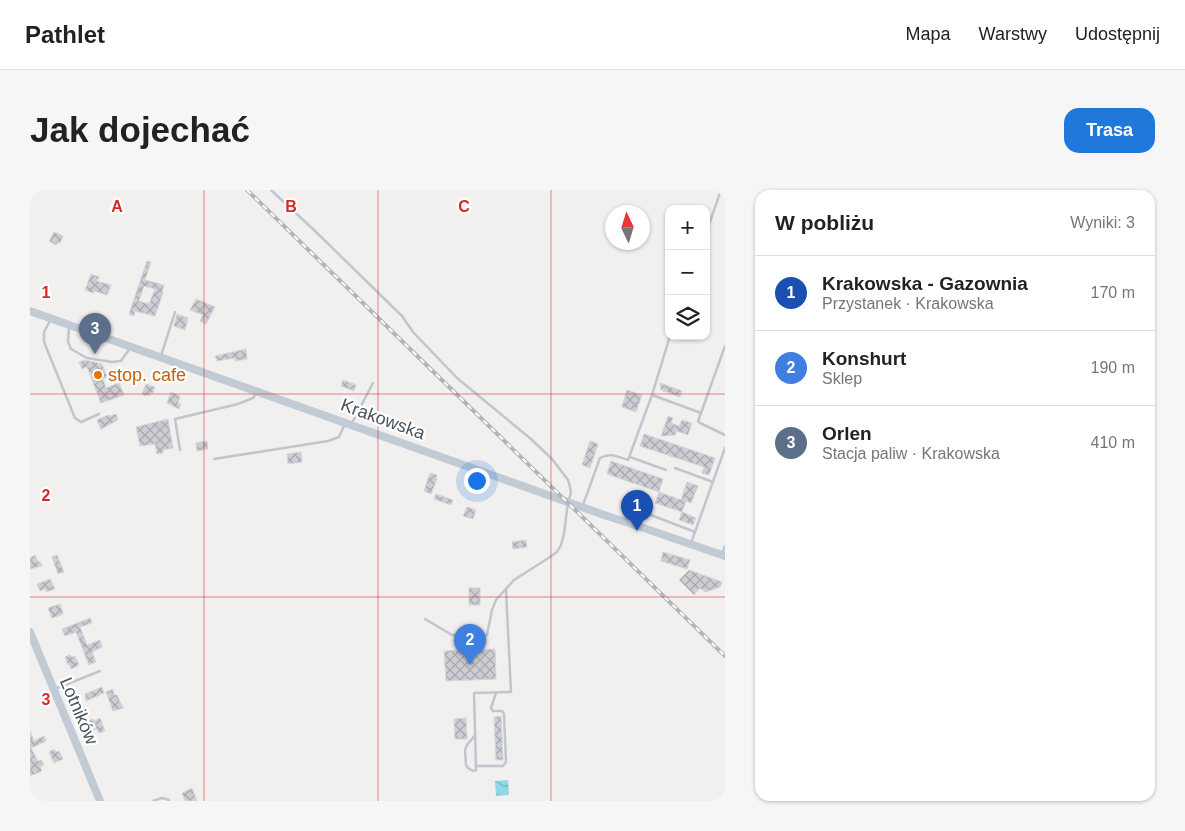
<!DOCTYPE html>
<html lang="pl">
<head>
<meta charset="utf-8">
<style>
  body { margin:0; font-family:Helvetica,sans-serif; background:#f6f6f6; color:#222 }
  .controls { position:absolute; right:15px; top:15px; display:grid; overflow:hidden; border-radius:10px; box-shadow:0 1px 4px #0004 }
  .controls button { width:45px; height:45px; display:grid; place-items:center; padding:0; border:0; border-bottom:1px solid #e0e0e0; background:#fff; color:#222; font:25px sans-serif }
  .compass { position:absolute; left:575px; top:15px; width:45px; height:45px; border-radius:50%; background:#fff; box-shadow:0 1px 4px #0004; rotate:356deg }
  .you { position:absolute; left:446px; top:290px; width:18px; height:18px; margin:-12px; border:4px solid #fff; border-radius:50%; background:#1a73e8; box-shadow:0 0 0 8px #1a73e833 }
  .badge { display:grid; place-items:center; width:32px; height:32px; border-radius:50%; background:#2078db; color:#fff; font-size:16px; font-weight:700 }
  .pin { position:absolute; translate:-50% -41px; filter:drop-shadow(0 1px 2px #0008) }
  .pin::after { content:''; position:absolute; top:26px; width:18px; height:15px; background:inherit; clip-path:polygon(0 0,100% 0,50% 100%) }
  .list { margin:0; padding:0; list-style:none }
  h2 { display:flex; justify-content:space-between; align-items:center; height:65px; margin:0; padding:0 20px; font-size:21px }
  h2 small { font-size:16px; font-weight:400; color:#767676 }
  .list li { display:grid; grid-template-columns:32px 1fr auto; gap:15px; align-items:center; box-sizing:border-box; height:75px; padding:0 20px; border-top:1px solid #e0e0e0 }
  .list b { display:block; font-size:19px; white-space:nowrap }
  .list p { margin:0; font-size:16px; white-space:nowrap; color:#767676 }
  .list em { font-size:16px; font-style:normal; color:#767676 }
  .icon { flex:none; width:28px; height:28px; fill:none; stroke:currentColor; stroke-width:2; stroke-linecap:round; stroke-linejoin:round }
  .map { position:relative; flex:none; width:695px; height:611px; overflow:hidden; border-radius:15px }
  header { display:flex; align-items:center; gap:30px; box-sizing:border-box; height:70px; padding:0 25px; background:#fff; border-bottom:1px solid #e0e0e0 }
  header strong { font-size:24px }
  nav { display:flex; gap:28px; margin-inline-start:auto; font-size:18px }
  .intro { display:flex; align-items:center; justify-content:space-between; box-sizing:border-box; height:120px; padding:0 30px }
  h1 { margin:0; font-size:35px }
  .button { padding:12px 22px; border-radius:15px; background:#2078db; color:#fff; font-size:18px; font-weight:700 }
  main { display:flex; gap:30px; padding:0 30px }
  aside { flex:1; background:#fff; border-radius:15px; box-shadow:0 1px 4px #0004 }
  .map>svg:first-child { display:block }
</style>
</head>
<body>
<header>
<strong>Pathlet</strong>
<nav><a>Mapa</a><a>Warstwy</a><a>Udostępnij</a></nav>
</header>
<div class="intro"><h1>Jak dojechać</h1><a class="button">Trasa</a></div>
<main>
<div class="map">
<svg width="695" height="611" viewBox="0 0 695 611">
  <defs>
    <pattern id="water-waves" width="16" height="10" patternUnits="userSpaceOnUse" patternTransform="scale(1.25)"><rect width="16" height="10" fill="#8ed9e9"/><path d="M0 5q4-4 8 0t8 0" fill="none" stroke="#76b3c0"/></pattern>
    <pattern id="building-cross-hatch" width="8" height="8" patternUnits="userSpaceOnUse" patternTransform="scale(1.25)"><rect width="8" height="8" fill="#ccced4"/><path d="M0 0l8 8M0 8l8-8" fill="none" stroke="#a8aaaf"/></pattern>
  </defs>
  <rect width="100%" height="100%" fill="#f2efef"/>
  <path fill="url(#water-waves)" d="M478,590L479,605L466,606L465,591Z"/>
  <g fill="url(#building-cross-hatch)" stroke="#d3d6da" fill-rule="evenodd">
    <path d="M24,42L33,46L30,53L28,52L26,55L19,51Z"/>
    <path d="M117,71L121,72L115,90L134,95L132,102L133,103L125,126L105,121L104,126L99,124ZM114,96L125,99L119,114L109,111Z"/>
    <path d="M61,84L69,87L67,91L81,95L77,105L64,101L63,103L55,100Z"/>
    <path d="M166,109L185,117L176,134L170,131L173,125L160,120Z"/>
    <path d="M147,124L158,128L155,140L144,136Z"/>
    <path d="M216,159L217,169L205,171V168L187,171L185,166Z"/>
    <path d="M55,170L72,174L77,187L73,189L76,198L89,193L94,205L71,213L57,177L52,179L49,172Z"/>
    <path d="M313,190L326,195L324,201L311,196Z"/>
    <path d="M630,193L652,201L650,207L631,200Z"/>
    <path d="M116,194L125,197L123,203H121L120,206L117,205L116,206L112,204Z"/>
    <path d="M597,200L612,205L606,222L592,217Z"/>
    <path d="M141,202L150,206L148,213L151,214L149,219L137,213Z"/>
    <path d="M86,224L88,230L71,239L67,230L78,225L80,226Z"/>
    <path d="M638,226L643,228L641,233L649,236L652,230L662,233L658,245L647,241L645,245L631,246Z"/>
    <path d="M138,229L143,258L133,260V263L127,264L125,254L110,256L106,237Z"/>
    <path d="M614,244L685,268L679,285L672,283L674,277L610,256Z"/>
    <path d="M177,251L178,259L167,261L166,253Z"/>
    <path d="M560,251L568,254L560,278L552,275Z"/>
    <path d="M271,262L272,272L258,274L257,264Z"/>
    <path d="M581,271L633,289L629,302L577,284Z"/>
    <path d="M400,283L407,285L406,288L407,289L401,304L394,301Z"/>
    <path d="M657,292L668,296L661,313L656,311L652,322L625,313L629,302L651,310Z"/>
    <path d="M406,304L423,310L421,315L404,309Z"/>
    <path d="M437,317L446,320L443,329L433,326Z"/>
    <path d="M652,322L666,328L663,335L649,330Z"/>
    <path d="M496,350L497,357L483,359L482,352Z"/>
    <path d="M633,362L660,370L657,379L631,371Z"/>
    <path d="M5,365L8,372L10,371L12,376L0,379V368Z"/>
    <path d="M27,365L34,382L28,384L22,367Z"/>
    <path d="M659,380L692,392L690,397L675,402L670,398L664,405L649,390Z"/>
    <path d="M20,389L25,399L16,402L15,399L10,401L7,394Z"/>
    <rect x="439" y="398" width="11" height="17"/>
    <path d="M30,414L33,424L22,428L18,418Z"/>
    <path d="M60,428L62,433L50,437L57,455L70,450L72,457L62,462L66,472L59,475L46,442L35,446L32,439Z"/>
    <path d="M465,459L466,489L416,491L414,461Z"/>
    <path d="M40,465L42,467L45,466L49,475L41,479L39,474L38,475L35,467Z"/>
    <path d="M72,497L74,503L56,511L55,504Z"/>
    <path d="M83,499L84,505H87L93,518L83,521L76,502Z"/>
    <path d="M471,526L473,570H466L464,527Z"/>
    <path d="M70,528L75,541L69,543L67,539L57,543L53,533L63,529L64,531Z"/>
    <path d="M436,528L437,549H425L424,529Z"/>
    <path d="M0,541L4,551L14,546L16,551L1,558L8,571L11,570L14,575L10,577L12,581L0,586Z"/>
    <path d="M24,559L26,562L29,561L33,569L24,573L19,562Z"/>
    <path d="M162,598L167,611H155L152,603Z"/>
  </g>
  <g fill="none" stroke-linecap="round" stroke-linejoin="round">
    <g stroke="#bec7cd" stroke-width="2.5">
      <path d="M241,0L284,40L372,126L383,142L427,188L501,249L522,269L538,290L540,297L541,303L538,312L534,344L531,355L527,362L520,367L484,390L466,410L462,420L457,445H422L395,429"/>
      <path d="M676,43L691,0"/>
      <path d="M21,129L14,142V152L45,228L51,232L69,224"/>
      <path d="M39,136L38,152L41,159L57,168L82,172L91,171L100,158"/>
      <path d="M131,166L145,122"/>
      <path d="M622,205L671,223L668,231L670,233L695,245"/>
      <path d="M671,223L695,156"/>
      <path d="M322,233L343,193"/>
      <path d="M150,260L145,229L208,214L223,208L227,203"/>
      <path d="M600,267L636,280"/>
      <path d="M184,269L298,251L309,247L315,234"/>
      <path d="M645,278L683,292"/>
      <path d="M553,315L570,268C580,262 588,267 598,270L622,205L640,146"/>
      <path d="M613,322L665,342"/>
      <path d="M661,353L695,258"/>
      <path d="M692,364L695,356"/>
      <path d="M25,499L70,481"/>
      <path d="M445,545L437,555L435,560L436,575L438,578L443,581L446,580V578L444,503L481,502L476,400"/>
      <path d="M446,576H473L476,572L474,524L472,521H463L461,518L466,503"/>
      <path d="M123,611L132,608L139,610V611"/>
    </g>
    <g stroke="#c0cbd5" stroke-width="8">
      <path d="M0,121L577,326L608,336L695,366"/>
      <path d="M0,442L70,611"/>
    </g>
    <g stroke="#b1b5b9" stroke-width="4">
      <path id="rail" d="M217,0L695,466"/>
    </g>
    <use href="#rail" stroke="#fff" stroke-width="2" stroke-dasharray="5.5" stroke-linecap="butt"/>
  </g>
  <path fill="none" stroke="#d62828" stroke-width="1" stroke-opacity="0.55" d="M174,0V611M348,0V611M521,0V611M0,204H695M0,407H695"/>
  <circle fill="#e8710a" stroke="#fff" stroke-width="2" cx="68" cy="185" r="5"/>
  <g text-anchor="middle" dominant-baseline="central" stroke-width="4.5" stroke-linejoin="round" paint-order="stroke">
    <g font-size="18" fill="#c56008" stroke="#fff" text-anchor="start">
      <text x="78" y="185">stop. cafe</text>
    </g>
    <g font-size="18" fill="#48535c" stroke="#fff">
      <text transform="translate(353 229) rotate(20)">Krakowska</text>
      <text transform="translate(49 521) rotate(67)">Lotników</text>
    </g>
  </g>
  <g font-size="16" text-anchor="middle" font-weight="bold" fill="#d62828" stroke="#fff" stroke-width="4.5" stroke-linejoin="round" paint-order="stroke">
    <text x="87" y="22">A</text>
    <text x="261" y="22">B</text>
    <text x="434" y="22">C</text>
    <text x="16" y="108">1</text>
    <text x="16" y="311">2</text>
    <text x="16" y="515">3</text>
  </g>
</svg>
<div class="controls">
<button>+</button>
<button>−</button>
<button><svg class="icon" aria-label="layers" viewBox="0 0 24 24"><path d="M12 4l9 5-9 5-9-5zM3 14l9 5 9-5"/></svg></button>
</div>
<svg class="compass" viewBox="-18 -18 36 36"><path d="M0-13l5 13h-10z" fill="#e53935"/><path d="M0 13l5-13h-10z" fill="#767676"/></svg>
<div class="you"></div>
<div class="pin badge" style="left:607px;top:341px;background:#1a4fb4">1</div>
<div class="pin badge" style="left:440px;top:475px;background:#3f7fe0">2</div>
<div class="pin badge" style="left:65px;top:164px;background:#5c6f8a">3</div>
</div>
<aside>
<h2>W pobliżu<small>Wyniki: 3</small></h2>
<ul class="list">
<li><span class="badge" style="background:#1a4fb4">1</span><div><b>Krakowska - Gazownia</b><p>Przystanek · Krakowska</p></div><em>170 m</em></li>
<li><span class="badge" style="background:#3f7fe0">2</span><div><b>Konshurt</b><p>Sklep</p></div><em>190 m</em></li>
<li><span class="badge" style="background:#5c6f8a">3</span><div><b>Orlen</b><p>Stacja paliw · Krakowska</p></div><em>410 m</em></li>
</ul>
</aside>
</main>
</body>
</html>
